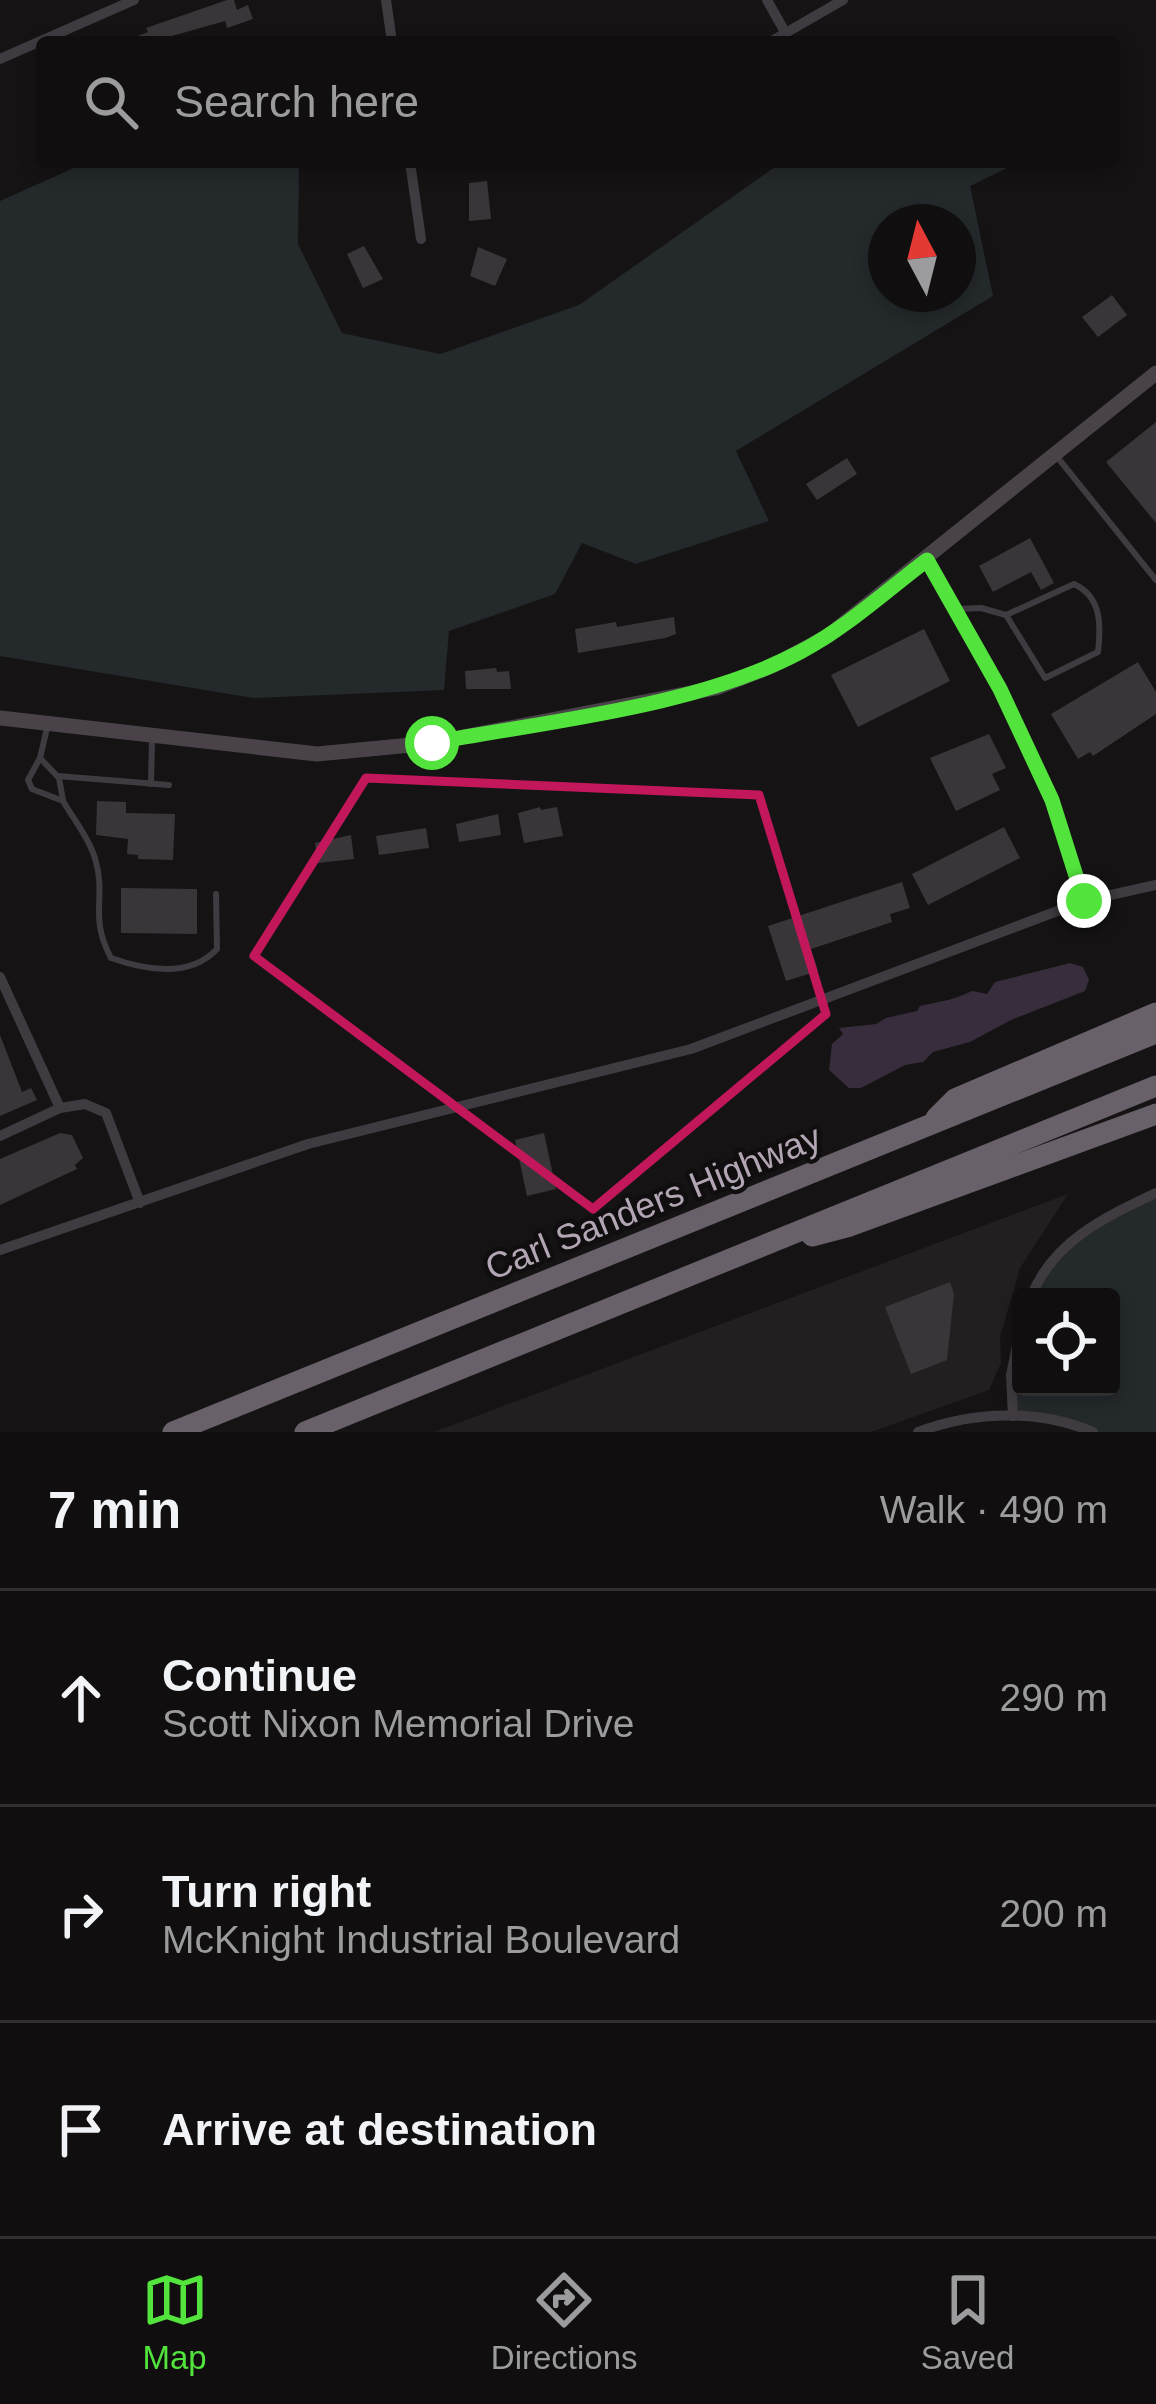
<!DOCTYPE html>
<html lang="en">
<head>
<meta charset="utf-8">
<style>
  body { margin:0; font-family:Arial,sans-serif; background:#1e1c1d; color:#f1f3f6 }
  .controls { position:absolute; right:36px; bottom:36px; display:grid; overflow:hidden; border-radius:12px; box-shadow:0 6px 18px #0003 }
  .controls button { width:108px; height:108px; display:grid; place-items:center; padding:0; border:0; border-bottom:3px solid #302e2f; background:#100e0f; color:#f1f3f6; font:60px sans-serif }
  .compass { position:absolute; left:868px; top:204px; width:108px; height:108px; border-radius:50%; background:#100e0f; box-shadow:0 6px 18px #0003; rotate:353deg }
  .stop { position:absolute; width:36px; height:36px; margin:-27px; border:9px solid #52e33c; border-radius:50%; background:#fff }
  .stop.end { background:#52e33c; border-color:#fff; box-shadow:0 3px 12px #0008 }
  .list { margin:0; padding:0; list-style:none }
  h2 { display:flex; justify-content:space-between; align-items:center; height:156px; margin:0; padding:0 48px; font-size:51px }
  h2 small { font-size:39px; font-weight:400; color:#9c9c9e }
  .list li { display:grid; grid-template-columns:78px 1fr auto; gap:36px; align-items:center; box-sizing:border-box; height:216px; padding:0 48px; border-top:3px solid #302e2f }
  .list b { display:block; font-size:45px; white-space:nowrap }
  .list p { margin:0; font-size:39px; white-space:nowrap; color:#9c9c9e }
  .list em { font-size:39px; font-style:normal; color:#9c9c9e }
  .icon { flex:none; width:66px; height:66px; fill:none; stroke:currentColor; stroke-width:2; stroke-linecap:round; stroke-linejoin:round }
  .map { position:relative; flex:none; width:1156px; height:1432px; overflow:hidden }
  .search { position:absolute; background:#100e0f; box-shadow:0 6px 18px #0003; left:36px; right:36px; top:36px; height:132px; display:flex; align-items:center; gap:30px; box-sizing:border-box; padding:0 42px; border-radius:12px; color:#9c9c9e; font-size:45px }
  .sheet { height:804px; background:#100e0f }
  nav { display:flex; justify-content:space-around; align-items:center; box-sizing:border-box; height:168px; border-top:3px solid #302e2f; background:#100e0f; font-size:33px; color:#9c9c9e }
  nav a { display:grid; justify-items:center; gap:6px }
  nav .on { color:#52e33c }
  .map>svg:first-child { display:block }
</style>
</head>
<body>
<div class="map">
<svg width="1156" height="1432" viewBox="0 0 1156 1432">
  <rect width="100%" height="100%" fill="#151314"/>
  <path fill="#221f21" d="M1068,1194L1020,1268L1000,1337L1001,1363L989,1390L871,1432H434Z"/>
  <g fill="#24292c" fill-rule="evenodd">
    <path d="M87,162H299L298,244L342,333L440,354L579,305L782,162H1019L970,186L993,296L736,451L769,521L636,564L582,543L555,594L449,631L444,690L253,698L0,656V201ZM958,222V294H886V222Z"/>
    <path d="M1156,1198V1432H1091L1013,1416V1358L1021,1333V1387H1111V1297H1032L1037,1282L1098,1222Z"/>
  </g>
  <path fill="#372d3c" d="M1070,963L1083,967L1089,980L1085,991L1011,1020L970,1042L933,1052L923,1062L905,1065L861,1088H849L829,1070L832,1044L843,1034L839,1028L876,1024L886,1018L917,1011L920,1006C938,1002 954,1000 972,991L987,994L995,982Z"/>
  <g fill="#3a3539">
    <path d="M227,0H234L237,10L248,5L253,19L227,28L225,21L165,38L166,42H122L148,32L146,28Z"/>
    <path d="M487,181L491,219L469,221V183Z"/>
    <path d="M364,246L383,279L363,288L347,254Z"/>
    <path d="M478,247L507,259L495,286L470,276Z"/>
    <path d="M1112,295L1127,315L1098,337L1082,317Z"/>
    <path d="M1156,422V523L1106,462Z"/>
    <path d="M847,458L857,474L817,500L806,484Z"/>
    <path d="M1030,538L1054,583L1041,590L1031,572L993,592L979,566Z"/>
    <path d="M674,617L676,634L665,638L578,653L575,629L616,622L617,627Z"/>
    <path d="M924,629L950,681L858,727L831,675Z"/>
    <path d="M1138,662L1156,692V714L1093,756L1090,752L1078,759L1051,714Z"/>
    <path d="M496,668L497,672L509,671L511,689H466L465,671Z"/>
    <path d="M989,734L1006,768L992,774L1000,790L956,811L930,758Z"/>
    <path d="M97,801L126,802V813L175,814L173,860L138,859V855L127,854L128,839L96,835Z"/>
    <path d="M540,807L541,810L557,807L563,836L524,843L518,813Z"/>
    <path d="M498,814L501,835L459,842L456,824Z"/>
    <path d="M1004,827L1020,858L928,905L912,874Z"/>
    <path d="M426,828L429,848L379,855L376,836Z"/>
    <path d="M351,835L354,859L318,863L315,843Z"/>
    <path d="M902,882L910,908L890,914L892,922L811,949L818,971L786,981L768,926Z"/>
    <path d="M121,888L197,889V934L121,933Z"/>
    <path d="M0,1035L22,1092L31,1088L37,1100L0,1116Z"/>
    <path d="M60,1133L72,1135L83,1158L75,1165L77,1169L0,1205V1159Z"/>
    <path d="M544,1133L556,1189L527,1196L515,1140Z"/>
    <path d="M950,1282L954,1294L947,1360L911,1374L885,1307Z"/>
  </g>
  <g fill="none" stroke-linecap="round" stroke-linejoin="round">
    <g stroke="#403b40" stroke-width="6">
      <path d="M1058,458L1156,580"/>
      <path d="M958,609L981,608L1006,615L1074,584C1102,597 1101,626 1098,652L1045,678L1006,615"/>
      <path d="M47,728L40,758L28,780L32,789L63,801C74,820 91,841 96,862C106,899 89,917 111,958C145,970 190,978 217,949L216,894"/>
      <path d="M40,758L59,778L63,800"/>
      <path d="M58,776L169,785"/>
      <path d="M151,784L152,739"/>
    </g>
    <g stroke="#403b40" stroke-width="10">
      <path d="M386,0L392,42"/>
      <path d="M767,0L785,32"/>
      <path d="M770,42L843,0"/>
      <path d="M0,59L134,0"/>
      <path d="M410,162L421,239"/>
      <path d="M927,560L1000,689L1052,800L1084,901"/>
      <path d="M0,977L60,1108L0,1136"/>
      <path d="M60,1108L85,1104L106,1113L140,1203"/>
      <path d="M0,1250L308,1144L691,1049L1084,901L1156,885"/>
      <path d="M1031,1297C1053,1241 1105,1217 1156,1193"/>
      <path d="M1013,1416L1011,1375L1021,1326"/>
      <path d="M918,1432C974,1411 1038,1409 1093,1432"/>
    </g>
    <path stroke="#494349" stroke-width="15" d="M0,718L317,754L432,743L716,688L772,666L828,636L1156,373"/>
    <g stroke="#69616a" stroke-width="21">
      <path d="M936,1118L955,1099L1156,1013"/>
      <path d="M812,1236L850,1226L1156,1114"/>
      <path d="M173,1432L1156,1033"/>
      <path d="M305,1432C589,1317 872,1201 1156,1086"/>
    </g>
  </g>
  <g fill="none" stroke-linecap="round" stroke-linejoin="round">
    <path stroke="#52e33c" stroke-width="15" d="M432,743C548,721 696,707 800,652C846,628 886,591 927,560L1000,689L1052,800L1084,901"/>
  </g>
  <path fill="none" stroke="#c2185b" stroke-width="9" stroke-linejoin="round" d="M366,778L759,795L826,1014L593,1209L254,956Z"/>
  <g text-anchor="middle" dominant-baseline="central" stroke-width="9" stroke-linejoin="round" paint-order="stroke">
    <g font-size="36" fill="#b3a6b4" stroke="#100e0f">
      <text transform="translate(653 1202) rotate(-22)">Carl Sanders Highway</text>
    </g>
  </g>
</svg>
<div class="controls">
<button><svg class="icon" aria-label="locate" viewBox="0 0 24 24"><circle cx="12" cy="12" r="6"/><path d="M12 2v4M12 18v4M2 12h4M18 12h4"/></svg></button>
</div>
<svg class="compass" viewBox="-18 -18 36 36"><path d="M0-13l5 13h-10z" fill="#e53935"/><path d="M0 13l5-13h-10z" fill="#9c9c9e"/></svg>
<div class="stop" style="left:432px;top:743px"></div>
<div class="stop end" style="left:1084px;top:901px"></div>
<div class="search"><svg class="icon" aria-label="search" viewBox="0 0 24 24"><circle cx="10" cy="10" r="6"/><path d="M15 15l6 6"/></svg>Search here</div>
</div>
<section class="sheet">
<h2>7 min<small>Walk · 490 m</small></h2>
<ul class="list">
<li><svg class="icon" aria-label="ahead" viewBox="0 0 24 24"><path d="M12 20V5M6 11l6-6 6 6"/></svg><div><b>Continue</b><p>Scott Nixon Memorial Drive</p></div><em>290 m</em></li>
<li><svg class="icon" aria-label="right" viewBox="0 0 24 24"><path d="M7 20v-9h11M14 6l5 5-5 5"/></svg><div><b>Turn right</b><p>McKnight Industrial Boulevard</p></div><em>200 m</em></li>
<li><svg class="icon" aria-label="arrive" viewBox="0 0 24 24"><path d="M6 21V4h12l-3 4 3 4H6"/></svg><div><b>Arrive at destination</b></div></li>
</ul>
</section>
<nav>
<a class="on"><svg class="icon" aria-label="map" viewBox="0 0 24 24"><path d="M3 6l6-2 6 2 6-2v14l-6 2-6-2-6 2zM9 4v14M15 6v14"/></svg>Map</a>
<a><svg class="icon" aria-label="directions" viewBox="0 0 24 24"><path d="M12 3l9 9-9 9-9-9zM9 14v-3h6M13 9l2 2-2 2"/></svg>Directions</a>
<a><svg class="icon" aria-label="saved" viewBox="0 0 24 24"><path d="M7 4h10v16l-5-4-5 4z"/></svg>Saved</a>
</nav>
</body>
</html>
